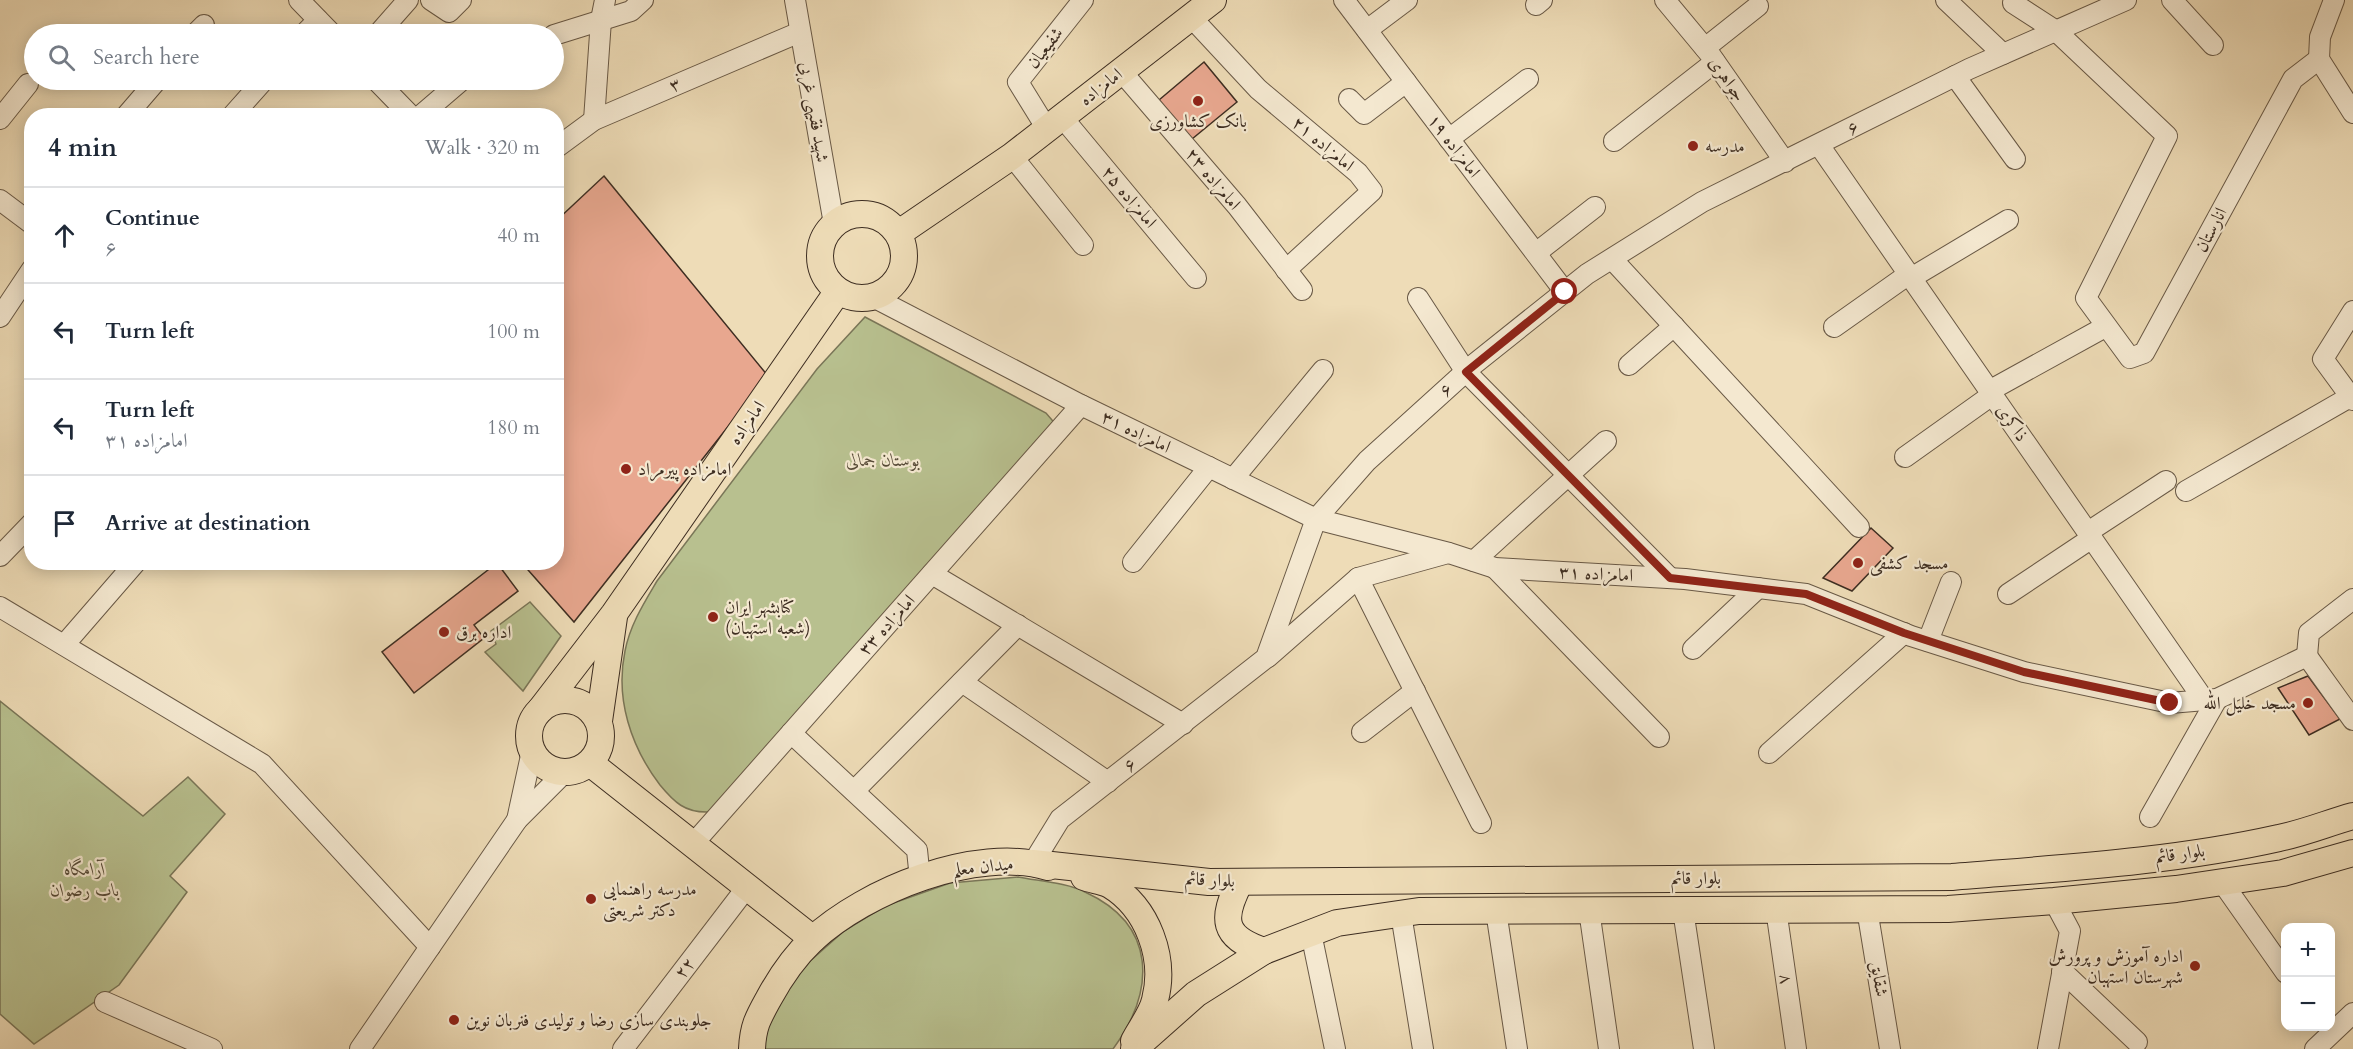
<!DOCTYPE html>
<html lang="en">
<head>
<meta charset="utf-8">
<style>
  body { margin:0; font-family:Cardo,Amiri,serif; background:#f6f6f7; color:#1f2937 }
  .controls { position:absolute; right:18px; bottom:18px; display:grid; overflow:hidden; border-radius:12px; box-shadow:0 3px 15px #0003 }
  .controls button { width:54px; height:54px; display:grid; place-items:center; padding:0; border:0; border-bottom:2px solid #e0e1e3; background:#fff; color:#1f2937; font:30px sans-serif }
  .stop { position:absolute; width:18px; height:18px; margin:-14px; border:4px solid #8f2418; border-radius:50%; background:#fff }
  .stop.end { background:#8f2418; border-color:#fff; box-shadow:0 2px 6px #0008 }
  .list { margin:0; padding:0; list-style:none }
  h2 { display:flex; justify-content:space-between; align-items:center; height:78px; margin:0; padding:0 24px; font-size:26px }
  h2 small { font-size:20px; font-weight:400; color:#747a83 }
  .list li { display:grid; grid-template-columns:39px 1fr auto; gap:18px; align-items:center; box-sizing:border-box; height:96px; padding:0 24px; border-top:2px solid #e0e1e3 }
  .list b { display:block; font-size:22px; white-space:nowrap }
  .list p { margin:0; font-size:20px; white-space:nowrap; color:#747a83 }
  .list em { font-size:20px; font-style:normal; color:#747a83 }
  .icon { flex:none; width:33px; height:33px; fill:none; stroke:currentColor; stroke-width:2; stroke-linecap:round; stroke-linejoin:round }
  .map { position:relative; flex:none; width:2353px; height:1049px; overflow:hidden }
  .search { position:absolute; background:#fff; box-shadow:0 3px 15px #0003; left:24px; top:24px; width:540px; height:66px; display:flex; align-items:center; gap:15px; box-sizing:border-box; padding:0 21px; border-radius:33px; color:#747a83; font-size:22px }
  .panel { position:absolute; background:#fff; box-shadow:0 3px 15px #0003; left:24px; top:108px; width:540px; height:462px; border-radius:24px }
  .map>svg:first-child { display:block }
</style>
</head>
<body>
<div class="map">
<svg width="2353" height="1049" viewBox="0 0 2353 1049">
  <rect width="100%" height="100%" fill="#eedcb7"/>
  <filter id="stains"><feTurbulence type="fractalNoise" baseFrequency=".00333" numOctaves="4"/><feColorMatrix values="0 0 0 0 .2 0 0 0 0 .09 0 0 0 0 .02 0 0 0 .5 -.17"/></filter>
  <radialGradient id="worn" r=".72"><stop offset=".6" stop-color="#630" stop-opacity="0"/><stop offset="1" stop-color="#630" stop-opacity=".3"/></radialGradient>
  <g fill="#b8c08f" stroke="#7a7658" stroke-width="1.5">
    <path d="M865,317L1046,413L1058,427L709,812C685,813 674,802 660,785C631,747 615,699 625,651C630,625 644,603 657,581L817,369Z"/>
    <path d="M530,602L561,636L523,691L485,652L496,644L491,631Z"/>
    <path d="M0,701L143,816L188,777L225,814L170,876L187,892L119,985L34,1044L0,1014Z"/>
    <path d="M1018,877C1038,881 1068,883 1085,892C1157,925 1156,990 1113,1049H763L766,1025L784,989L809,962L844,931L885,906L950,883Z"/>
  </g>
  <g fill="#e8a78f" stroke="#3d2d21" stroke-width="1.5">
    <path d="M1204,62L1237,102L1192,139L1159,100Z"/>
    <path d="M604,176L768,376L574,622L521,562H556V221Z"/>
    <path d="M1871,528L1893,548L1852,591L1823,578Z"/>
    <path d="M497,563L518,591L474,625L484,638L414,693L382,652Z"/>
    <path d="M2308,676L2340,719L2309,735L2278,688Z"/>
  </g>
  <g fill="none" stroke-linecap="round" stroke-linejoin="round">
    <g stroke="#695946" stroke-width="22">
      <g id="minor">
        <path d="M299,0L332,34"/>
        <path d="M431,0L449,12L461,0"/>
        <path d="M795,0L834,224"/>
        <path d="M1344,0L1565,292"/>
        <path d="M1665,0L1709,53L1785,162"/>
        <path d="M1946,0L2003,54"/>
        <path d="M2016,0L2013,3L2056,31L2167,136L2086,298L2130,358L2144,353L2293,79L2319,59"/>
        <path d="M2172,0L2213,45"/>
        <path d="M2334,0L2320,37L2319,59L2353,113"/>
        <path d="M1536,5L1542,0"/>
        <path d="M1191,17L1258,89L1358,173L1372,191L1286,270"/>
        <path d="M1367,30L1407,0"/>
        <path d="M195,34L204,25"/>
        <path d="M304,34L318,20"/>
        <path d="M378,34L408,0"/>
        <path d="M554,35L631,11L643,0"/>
        <path d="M1705,48L1758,6"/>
        <path d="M1121,71L1237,206L1302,290"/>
        <path d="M1955,76L2015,159"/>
        <path d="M376,80L411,116"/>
        <path d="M1349,99L1364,114L1406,82"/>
        <path d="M126,116L157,80"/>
        <path d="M232,116L264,80"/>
        <path d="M420,116L462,80"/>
        <path d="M1062,117L1196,278"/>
        <path d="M0,119L28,84"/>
        <path d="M594,120L601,20L605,0"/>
        <path d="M1047,129L1018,82L1083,0"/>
        <path d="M1449,139L1528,79"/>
        <path d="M1614,141L1715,62"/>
        <path d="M1819,145L2204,700"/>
        <path d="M556,148L594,120L800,32"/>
        <path d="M1012,156L1083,245"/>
        <path d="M0,200L32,224"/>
        <path d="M1536,253L1595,207"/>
        <path d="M1612,259L1859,527"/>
        <path d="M1911,278L2008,220"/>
        <path d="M873,297L1081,405L1316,519L1449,553L1495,568L1685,579L1806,594L1911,636L2024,672L2170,703L2217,699L2307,656L2353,720"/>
        <path d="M1418,298L1466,372L1670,578"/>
        <path d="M2353,311L2323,359L2353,400"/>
        <path d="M0,317L32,269"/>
        <path d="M1834,327L1909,274"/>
        <path d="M1629,365L1674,326"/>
        <path d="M1989,391L2105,327"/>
        <path d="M1905,457L1992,395"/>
        <path d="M1233,479L1323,370"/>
        <path d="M2186,491L2350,397"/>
        <path d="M2088,532L2166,481"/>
        <path d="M0,556L32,523"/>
        <path d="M1474,561L1606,441"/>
        <path d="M1133,562L1209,467"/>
        <path d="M1495,568L1659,737"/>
        <path d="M932,574L1183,724"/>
        <path d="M1358,578L1481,823"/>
        <path d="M2008,594L2092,538"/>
        <path d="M0,607L262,764L430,947"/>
        <path d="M1928,641L1951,582"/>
        <path d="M64,645L136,562"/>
        <path d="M1693,649L1758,588"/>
        <path d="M2307,656L2309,633L2353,599"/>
        <path d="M1268,657L1358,578L1448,553"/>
        <path d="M962,682L1108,782"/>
        <path d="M1362,732L1415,691"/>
        <path d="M791,733L917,850L920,879"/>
        <path d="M1769,753L1904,633"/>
        <path d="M854,791L1018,625"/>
        <path d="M2150,817L2217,699"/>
        <path d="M517,820L532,751"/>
        <path d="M693,844L1081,405"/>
        <path d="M1033,863L1060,819L1266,658L1316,519L1367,461L1473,365L1587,274L1702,202L1969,69L2126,0"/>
        <path d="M2222,882L2286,973"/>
        <path d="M1776,909L1796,1049"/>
        <path d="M1867,909L1890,1049"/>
        <path d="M1589,910L1609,1049"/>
        <path d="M1683,910L1704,1049"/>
        <path d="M1496,911L1517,1049"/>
        <path d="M1401,914L1423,1049"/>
        <path d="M1311,933L1335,1049"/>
        <path d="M2062,971L2137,1042"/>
        <path d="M105,1002L212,1049"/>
        <path d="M360,1049L517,820L565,772"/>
        <path d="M623,1049L747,887"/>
        <path d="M2048,1049L2070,931L2054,901"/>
        <path d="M2315,1049L2353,1013"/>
      </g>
    </g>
    <g stroke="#3d2d21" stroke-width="28">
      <g id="major">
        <circle cx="862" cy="256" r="42"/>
        <path d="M899,233L1012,156L1213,0"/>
        <circle cx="565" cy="736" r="36"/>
        <path d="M541,709L614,614L838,291"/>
        <path d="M599,721L614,617"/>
        <path d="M590,763L813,939"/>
        <path d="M1033,863L1209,882L1952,877C2061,868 2172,862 2279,838C2304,833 2328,823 2353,816"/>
        <path d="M1084,877C1092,880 1103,881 1110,885C1148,908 1166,958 1155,1000C1152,1014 1140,1029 1134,1041"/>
        <path d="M1240,882C1221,919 1222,937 1264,951"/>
        <path d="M752,1049C753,1026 758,1018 769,998C781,976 794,957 812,940C866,890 976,846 1048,867"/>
        <path d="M1134,1049L1196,994L1264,951L1337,923L1419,911L1948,909L2054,901L2176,889L2283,873L2353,853"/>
      </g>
    </g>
    <use href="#minor" stroke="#f4e8d0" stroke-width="20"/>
    <use href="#major" stroke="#eedcb7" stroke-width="26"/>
  </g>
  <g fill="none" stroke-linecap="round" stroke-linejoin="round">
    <path stroke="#8f2418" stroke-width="8" d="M1565,292L1466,372L1670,578L1806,594L1904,633L2024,672L2170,703"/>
  </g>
  <g fill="#8f2418" stroke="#f4e8d0" stroke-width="2">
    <circle cx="1198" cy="101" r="6"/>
    <circle cx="1693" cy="146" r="6"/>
    <circle cx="626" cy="469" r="6"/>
    <circle cx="1858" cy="563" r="6"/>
    <circle cx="713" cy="617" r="6"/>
    <circle cx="444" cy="632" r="6"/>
    <circle cx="2308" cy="703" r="6"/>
    <circle cx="591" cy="899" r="6"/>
    <circle cx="2195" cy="966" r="6"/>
    <circle cx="454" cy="1020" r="6"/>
  </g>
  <g text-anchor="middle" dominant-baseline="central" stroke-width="4.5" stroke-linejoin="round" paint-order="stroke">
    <g font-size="18" fill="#3d2d21" stroke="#f4e8d0">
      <text transform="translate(1045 48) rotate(-52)">شفیعیان</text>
      <text transform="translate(1727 79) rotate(55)">جواهری</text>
      <text transform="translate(675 85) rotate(-23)">۳</text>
      <text transform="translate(1101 87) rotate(-38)">امامزاده</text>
      <text transform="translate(814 112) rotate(80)">شهید فقیهی غربی</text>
      <text transform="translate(1853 128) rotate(-27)">۶</text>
      <text transform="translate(1323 144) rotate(40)">امامزاده ۲۱</text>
      <text transform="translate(1454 146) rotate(53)">امامزاده ۱۹</text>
      <text transform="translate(1213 179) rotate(50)">امامزاده ۲۳</text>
      <text transform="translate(1129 197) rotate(50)">امامزاده ۲۵</text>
      <text transform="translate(2211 230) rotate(-62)">انارستان</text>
      <text transform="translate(1446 390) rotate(-42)">۶</text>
      <text transform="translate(747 423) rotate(-55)">امامزاده</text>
      <text transform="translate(2012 423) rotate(55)">ذاکری</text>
      <text transform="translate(1136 432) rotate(26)">امامزاده ۳۱</text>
      <text transform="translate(1596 574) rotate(3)">امامزاده ۳۱</text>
      <text transform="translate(887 625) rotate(-48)">امامزاده ۳۳</text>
      <text transform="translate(1130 765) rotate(-38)">۶</text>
      <text transform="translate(2180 854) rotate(-8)">بلوار قائم</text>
      <text transform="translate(983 867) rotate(-6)">میدان معلم</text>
      <text x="1696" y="878">بلوار قائم</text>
      <text transform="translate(1210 880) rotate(3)">بلوار قائم</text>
      <text transform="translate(685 968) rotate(-52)">۲۲</text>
      <text transform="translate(1786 979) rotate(82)">۸</text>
      <text transform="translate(1879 979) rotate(81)">شقایق</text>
    </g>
    <g font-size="18" fill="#3d2d21" stroke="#f4e8d0" text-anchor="start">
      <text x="1198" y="121" text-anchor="middle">بانک کشاورزی</text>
      <text x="1705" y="146">مدرسه</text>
      <text x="638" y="469">امامزاده پیرمراد</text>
      <text x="1870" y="563">مسجد کشفی</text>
      <text x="725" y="607">کتابشهر ایران<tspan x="725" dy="21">(شعبه استهبان)</tspan></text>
      <text x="456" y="632">اداره برق</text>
      <text x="2296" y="703" text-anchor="end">مسجد خلیل الله</text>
      <text x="603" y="889">مدرسه راهنمایی<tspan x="603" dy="21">دکتر شریعتی</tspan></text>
      <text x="2183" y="956" text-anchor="end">اداره آموزش و پرورش<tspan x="2183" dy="21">شهرستان استهبان</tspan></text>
      <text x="466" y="1020">جلوبندی سازی رضا و تولیدی فنربان نوین</text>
    </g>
    <g font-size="18" font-style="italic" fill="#564a37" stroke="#f4e8d0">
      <text x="883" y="460">بوستان جمالی</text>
      <text x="85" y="869">آرامگاه<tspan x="85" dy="21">باب رضوان</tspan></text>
    </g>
  </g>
  <rect width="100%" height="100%" filter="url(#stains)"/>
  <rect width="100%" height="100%" fill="url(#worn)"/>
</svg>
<div class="controls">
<button>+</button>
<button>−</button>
</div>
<div class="stop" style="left:1565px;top:292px"></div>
<div class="stop end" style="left:2170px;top:703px"></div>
<div class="search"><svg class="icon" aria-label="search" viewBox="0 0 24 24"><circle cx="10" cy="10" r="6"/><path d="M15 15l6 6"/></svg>Search here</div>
<section class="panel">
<h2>4 min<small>Walk · 320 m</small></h2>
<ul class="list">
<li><svg class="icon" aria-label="ahead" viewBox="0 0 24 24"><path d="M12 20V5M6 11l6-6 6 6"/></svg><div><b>Continue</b><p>۶</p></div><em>40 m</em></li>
<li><svg class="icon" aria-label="left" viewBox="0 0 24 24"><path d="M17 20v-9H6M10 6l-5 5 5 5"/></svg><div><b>Turn left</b></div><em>100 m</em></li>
<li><svg class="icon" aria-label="left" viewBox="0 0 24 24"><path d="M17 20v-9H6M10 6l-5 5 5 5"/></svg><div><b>Turn left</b><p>امامزاده ۳۱</p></div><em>180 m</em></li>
<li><svg class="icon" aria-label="arrive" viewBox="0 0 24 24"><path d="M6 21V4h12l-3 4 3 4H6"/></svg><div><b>Arrive at destination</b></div></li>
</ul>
</section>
</div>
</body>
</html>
